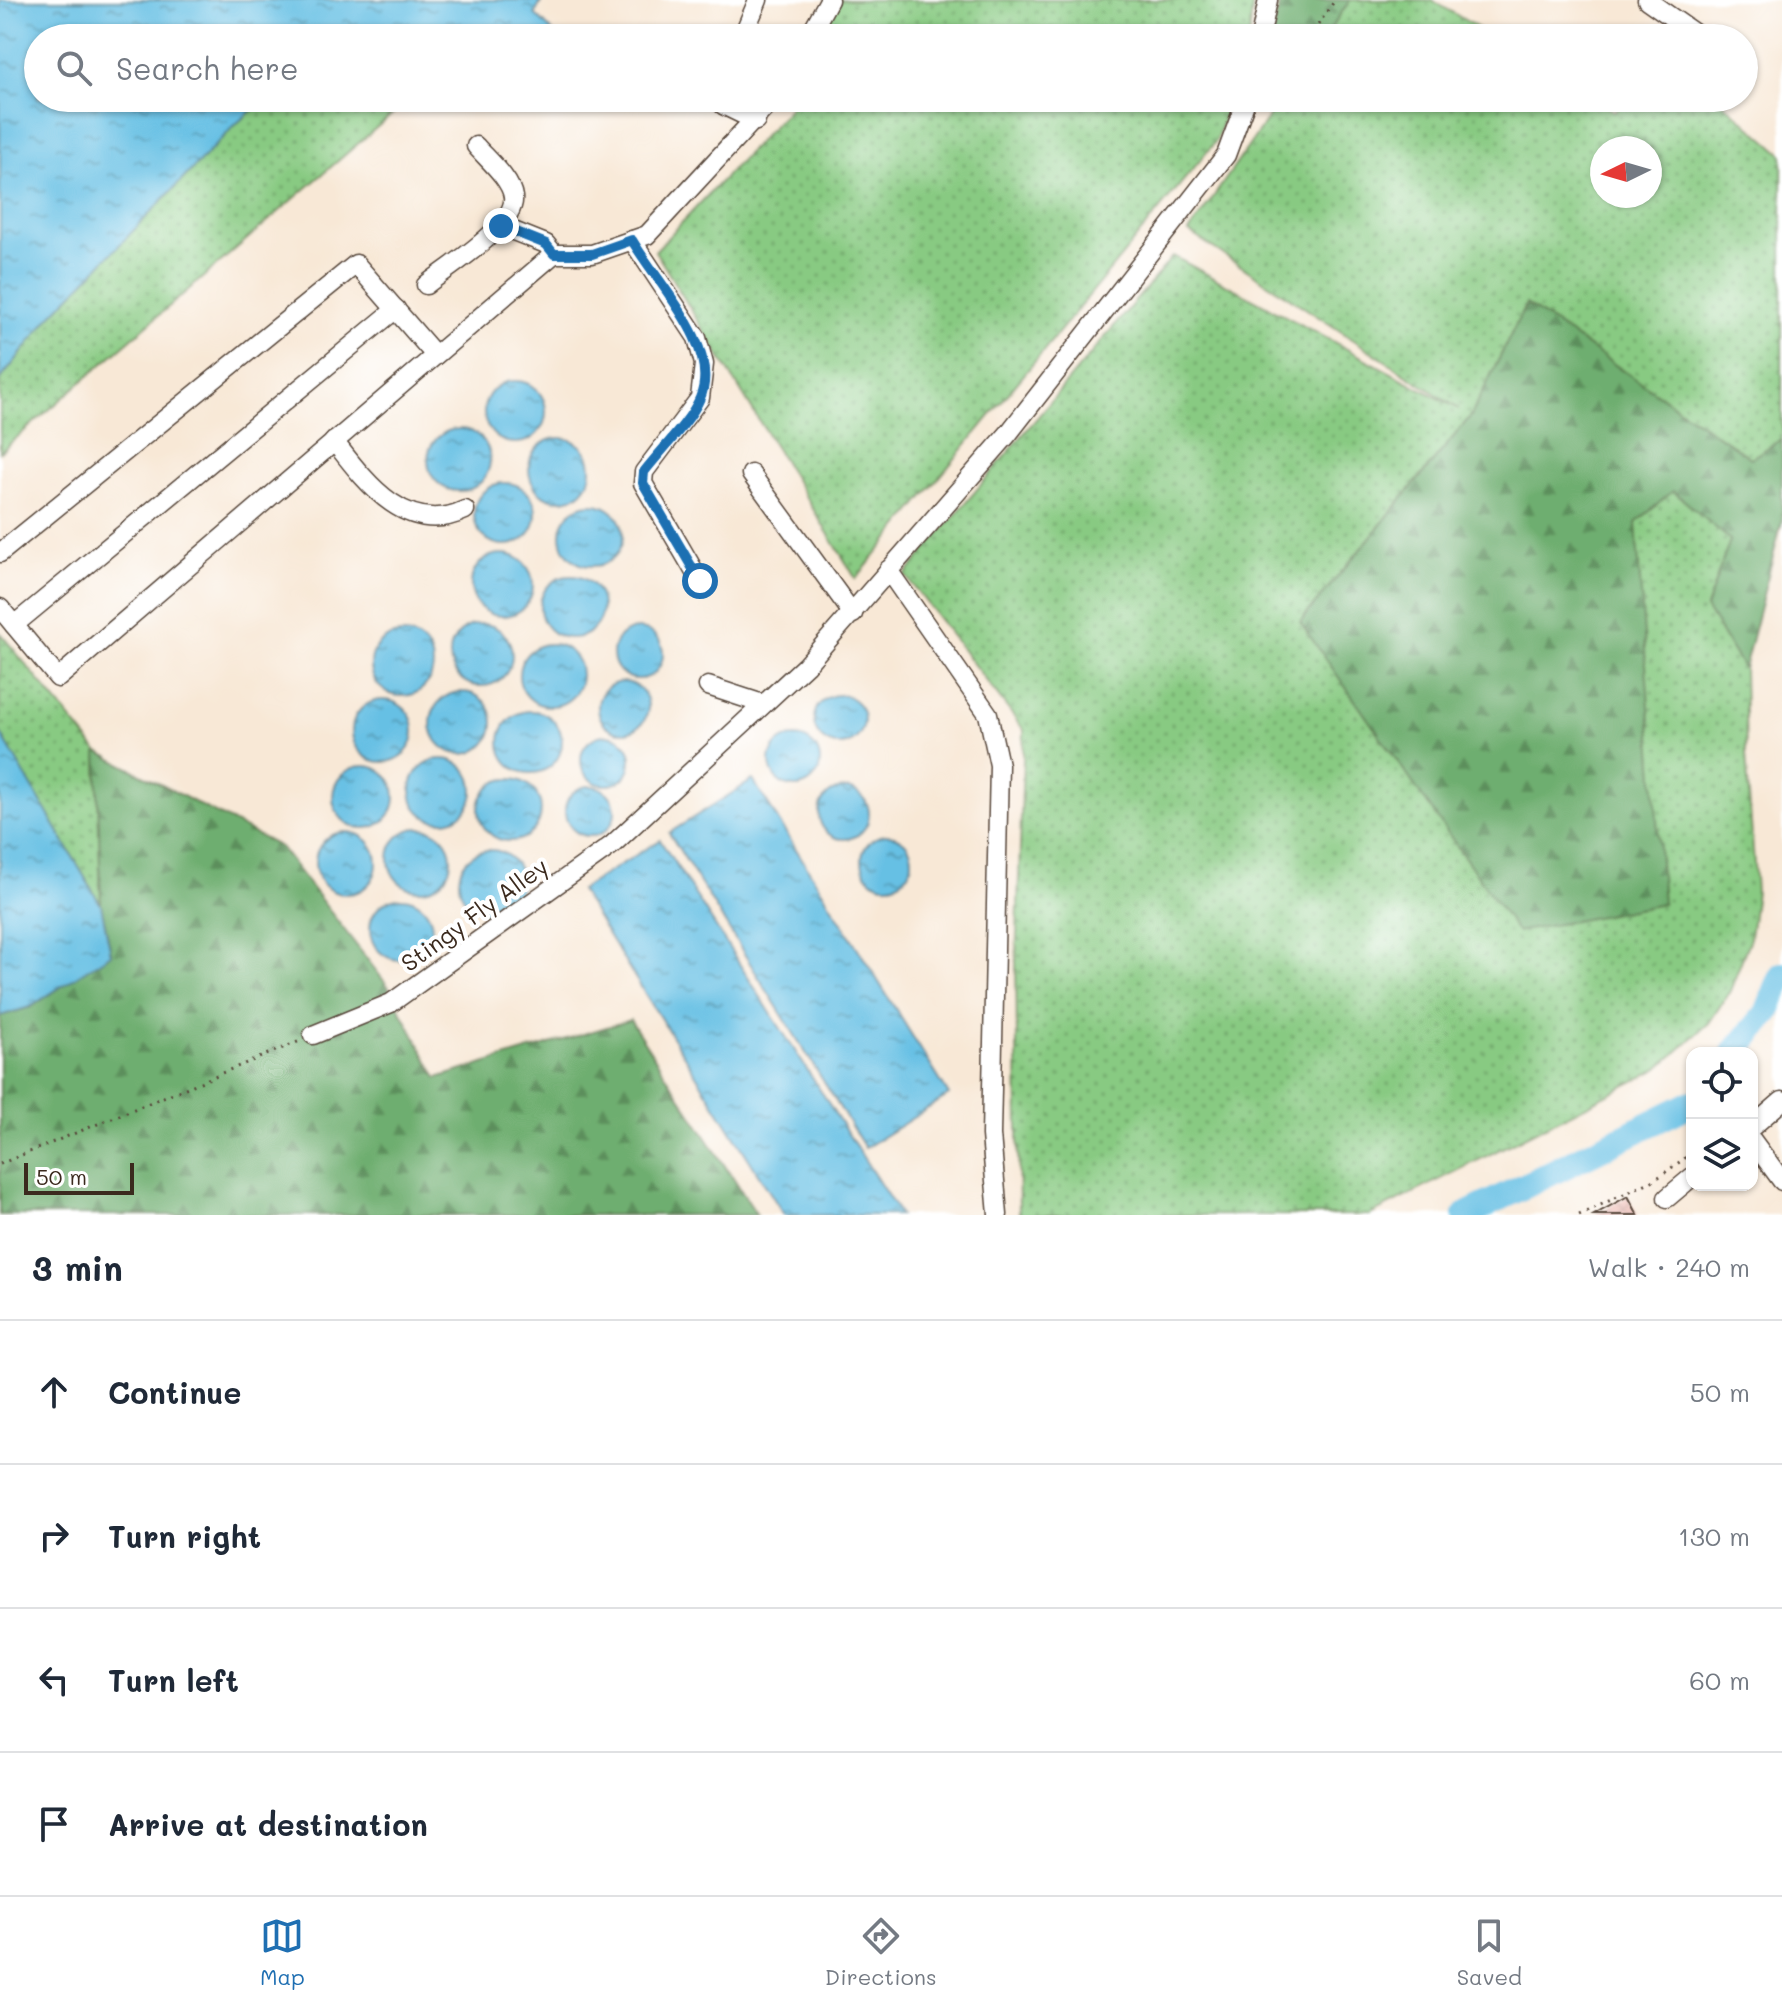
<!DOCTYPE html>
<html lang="en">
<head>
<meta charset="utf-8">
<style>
  body { margin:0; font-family:Mali,sans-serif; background:#f6f6f7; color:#1f2937 }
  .controls { position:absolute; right:24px; bottom:24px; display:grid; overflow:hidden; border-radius:16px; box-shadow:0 2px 6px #0004 }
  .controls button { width:72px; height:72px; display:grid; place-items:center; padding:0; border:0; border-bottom:2px solid #e0e1e3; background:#fff; color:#1f2937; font:40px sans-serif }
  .compass { position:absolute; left:1590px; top:136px; width:72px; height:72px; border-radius:50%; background:#fff; box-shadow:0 2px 6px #0004; rotate:265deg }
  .scale { position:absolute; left:24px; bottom:20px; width:110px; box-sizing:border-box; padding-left:8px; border:4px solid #3b2a1e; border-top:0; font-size:22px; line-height:28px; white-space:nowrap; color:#3b2a1e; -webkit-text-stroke:6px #fff; paint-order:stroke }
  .stop { position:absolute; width:24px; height:24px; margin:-18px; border:6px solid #1f6fb2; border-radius:50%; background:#fff }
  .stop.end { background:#1f6fb2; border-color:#fff; box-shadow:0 2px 8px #0008 }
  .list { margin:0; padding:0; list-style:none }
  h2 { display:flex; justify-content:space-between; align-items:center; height:104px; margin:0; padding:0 32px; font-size:34px }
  h2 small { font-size:26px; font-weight:400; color:#747a83 }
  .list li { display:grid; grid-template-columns:52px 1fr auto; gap:24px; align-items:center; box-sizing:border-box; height:144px; padding:0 32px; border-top:2px solid #e0e1e3 }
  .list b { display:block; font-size:30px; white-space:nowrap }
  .list em { font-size:26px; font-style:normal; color:#747a83 }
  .icon { flex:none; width:44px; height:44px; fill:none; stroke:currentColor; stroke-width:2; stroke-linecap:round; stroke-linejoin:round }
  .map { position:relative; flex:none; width:1782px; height:1215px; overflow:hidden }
  .search { position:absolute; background:#fff; box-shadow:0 2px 6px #0004; left:24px; right:24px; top:24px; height:88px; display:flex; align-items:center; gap:20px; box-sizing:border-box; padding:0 28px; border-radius:44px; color:#747a83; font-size:30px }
  .sheet { height:680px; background:#fff }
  nav { display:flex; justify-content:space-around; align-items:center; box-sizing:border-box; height:112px; border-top:2px solid #e0e1e3; background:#fff; font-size:22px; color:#747a83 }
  nav a { display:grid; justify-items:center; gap:4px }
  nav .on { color:#1f6fb2 }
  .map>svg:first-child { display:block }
</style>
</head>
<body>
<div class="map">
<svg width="1782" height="1215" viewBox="0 0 1782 1215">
  <defs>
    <pattern id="grass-dots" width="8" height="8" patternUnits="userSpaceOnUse" patternTransform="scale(2)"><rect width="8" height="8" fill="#88ca82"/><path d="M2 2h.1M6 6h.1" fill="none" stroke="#70a46a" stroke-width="1.8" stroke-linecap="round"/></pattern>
    <pattern id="forest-firs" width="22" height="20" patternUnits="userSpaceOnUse" patternTransform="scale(2)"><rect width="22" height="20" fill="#6eae70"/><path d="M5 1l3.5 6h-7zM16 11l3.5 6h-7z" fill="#5c8e5b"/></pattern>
    <pattern id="water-ripples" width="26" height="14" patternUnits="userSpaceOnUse" patternTransform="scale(2)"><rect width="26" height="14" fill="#66c0e4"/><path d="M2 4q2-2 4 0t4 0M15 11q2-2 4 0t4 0" fill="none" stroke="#559cb8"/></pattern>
    <pattern id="building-cross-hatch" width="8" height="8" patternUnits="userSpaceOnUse" patternTransform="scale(2)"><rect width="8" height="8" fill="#e6a196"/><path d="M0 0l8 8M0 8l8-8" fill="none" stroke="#bc837a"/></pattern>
  </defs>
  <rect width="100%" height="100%" fill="#fff"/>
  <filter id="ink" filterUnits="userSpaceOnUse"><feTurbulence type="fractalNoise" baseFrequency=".0125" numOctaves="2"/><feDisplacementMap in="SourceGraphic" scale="16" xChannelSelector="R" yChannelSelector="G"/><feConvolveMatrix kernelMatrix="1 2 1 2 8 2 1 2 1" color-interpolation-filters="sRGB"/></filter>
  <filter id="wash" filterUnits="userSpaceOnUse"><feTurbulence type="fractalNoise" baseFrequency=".006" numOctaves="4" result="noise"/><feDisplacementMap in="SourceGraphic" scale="32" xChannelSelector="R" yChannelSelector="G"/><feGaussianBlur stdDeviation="1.8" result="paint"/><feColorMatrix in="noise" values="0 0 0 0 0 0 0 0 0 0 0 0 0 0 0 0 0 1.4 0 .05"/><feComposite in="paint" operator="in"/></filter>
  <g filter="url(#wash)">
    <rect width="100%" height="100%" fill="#f8e8d6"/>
    <g fill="url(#grass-dots)" stroke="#627a50" stroke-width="2" fill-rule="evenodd">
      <path d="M839,0H1253L1249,38H821Z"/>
      <path d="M1350,0H1432L1494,38H1324Z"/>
      <path d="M267,98H411L0,452V380L49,318L237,123Z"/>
      <path d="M794,98H1230L1216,141L856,579L655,251L789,109Z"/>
      <path d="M1282,98H1593L1615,112L1621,98H1718L1782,154V439L1751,458L1526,304L1471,416L1300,622L1662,904L1635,523L1673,490L1731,540L1706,608L1744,669L1746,754L1756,891L1750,938L1730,991L1709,1023L1658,1069L1370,1215H1019L1016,963L1024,730L905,575L1173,256L1459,409L1189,232ZM1602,148H1650V196H1602Z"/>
      <path d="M0,633L97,751L101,905L0,734Z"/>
    </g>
    <g fill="url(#forest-firs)" stroke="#546c47" stroke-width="2">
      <path d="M1280,0H1350L1324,38H1272Z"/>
      <path d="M1526,304L1751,458L1782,439V521L1744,669L1706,608L1730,540L1673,491L1636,523L1663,904L1517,932L1300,622L1471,416Z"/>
      <path d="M97,751L280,847L388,986L437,1078L630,1020L757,1215H0V1016L31,1007L111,953L101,905Z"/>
    </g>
    <g fill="url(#water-ripples)" stroke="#507581" stroke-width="2">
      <path d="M0,0H542L535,14L559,38H38V98H267L237,123L49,318L0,380Z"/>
      <circle cx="515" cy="412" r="31"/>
      <circle cx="459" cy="460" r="31"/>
      <circle cx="560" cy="469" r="31"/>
      <circle cx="505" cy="514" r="31"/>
      <circle cx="592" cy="535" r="31"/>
      <circle cx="502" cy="585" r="31"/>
      <circle cx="571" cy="607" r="31"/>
      <circle cx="481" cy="655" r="31"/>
      <circle cx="638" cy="654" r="25"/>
      <circle cx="402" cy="665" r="31"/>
      <circle cx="550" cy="675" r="31"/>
      <circle cx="623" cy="707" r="25"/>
      <circle cx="462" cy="723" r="31"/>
      <circle cx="839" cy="720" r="25"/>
      <circle cx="383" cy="731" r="31"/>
      <circle cx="531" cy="742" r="31"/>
      <path d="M0,732L101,905L111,954L30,1007L0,1016Z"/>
      <circle cx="606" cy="760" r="25"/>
      <circle cx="795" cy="762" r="25"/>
      <circle cx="442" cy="790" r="31"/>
      <circle cx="364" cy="797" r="31"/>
      <circle cx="510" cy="810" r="31"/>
      <path d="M753,780L949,1095L865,1148L669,833Z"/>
      <circle cx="590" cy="811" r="25"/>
      <circle cx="844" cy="814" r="25"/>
      <circle cx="420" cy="859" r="31"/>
      <circle cx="346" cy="863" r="31"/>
      <circle cx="887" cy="860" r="25"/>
      <path d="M660,840L900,1215H784L580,890Z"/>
      <circle cx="490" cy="881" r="31"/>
      <circle cx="401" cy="929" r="31"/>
    </g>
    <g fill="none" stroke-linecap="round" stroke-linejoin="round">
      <g stroke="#66c0e4" stroke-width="26">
        <path d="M1734,1053L1767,1013L1782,975"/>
        <path d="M1466,1215L1692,1103"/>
      </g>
    </g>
    <g id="blocks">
      <path fill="url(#building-cross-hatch)" d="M1628,1196L1638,1215H1594Z"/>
    </g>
  </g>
  <g filter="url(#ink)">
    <use href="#blocks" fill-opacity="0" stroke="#57463a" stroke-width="2"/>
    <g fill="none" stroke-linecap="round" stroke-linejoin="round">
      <g stroke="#57463a" stroke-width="21">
        <g id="minor">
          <path d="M1647,0L1694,33"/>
          <path d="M742,38L758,0"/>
          <path d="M808,38L829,0"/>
          <path d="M1260,38L1268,0"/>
          <path d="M725,98L723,105L756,121"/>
          <path d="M501,226L546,244L554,254"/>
          <path d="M632,240L697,338L704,364L700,398L644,472L643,483L700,581"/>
          <path d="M426,285C447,268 517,225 513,197C511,179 487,159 476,146"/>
          <path d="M334,441C365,481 406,538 465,510"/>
          <path d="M751,474L853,614"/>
          <path d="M0,553L356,264L435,355"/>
          <path d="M888,570L988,714L999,765L991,1135L998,1215"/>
          <path d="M0,608L14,625L396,309"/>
          <path d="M14,625L58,678L554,254H592L647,235L774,98"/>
          <path d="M708,686L763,704"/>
          <path d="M313,1035L391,1003L612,845L806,665L1008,434L1226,155L1247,98"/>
          <path d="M1752,1127L1782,1101"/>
          <path d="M1752,1140L1782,1181"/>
          <path d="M1667,1198L1692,1177"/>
        </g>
      </g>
      <g stroke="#57463a" stroke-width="3" stroke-dasharray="2 6" stroke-linecap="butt">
        <path d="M1309,38L1335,0"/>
        <path d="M0,1164L300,1041"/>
        <path d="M1579,1215L1656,1179L1692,1153"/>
      </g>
      <use href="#minor" stroke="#fff" stroke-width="18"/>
    </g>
  </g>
  <g fill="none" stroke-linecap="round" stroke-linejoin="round" filter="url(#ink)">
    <path stroke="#1f6fb2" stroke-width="10" d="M501,226L546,244L554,254H592L632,240C656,282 722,348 700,398C690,422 660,451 644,472L643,483L700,581"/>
  </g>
  <g text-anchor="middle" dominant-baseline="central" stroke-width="8" stroke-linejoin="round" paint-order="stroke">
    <g font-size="24" fill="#3b2a1e" stroke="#fff">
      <text transform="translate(474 914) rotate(-36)">Stingy Fly Alley</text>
    </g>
  </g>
</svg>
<div class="controls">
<button><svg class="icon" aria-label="locate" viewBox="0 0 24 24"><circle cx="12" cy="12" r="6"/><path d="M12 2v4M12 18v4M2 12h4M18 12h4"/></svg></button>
<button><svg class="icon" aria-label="layers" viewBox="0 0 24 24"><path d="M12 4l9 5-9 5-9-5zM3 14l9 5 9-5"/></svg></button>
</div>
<svg class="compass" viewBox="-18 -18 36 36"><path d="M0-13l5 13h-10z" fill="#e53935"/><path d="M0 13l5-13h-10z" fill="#747a83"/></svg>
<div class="scale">50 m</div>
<div class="stop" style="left:700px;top:581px"></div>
<div class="stop end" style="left:501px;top:226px"></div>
<div class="search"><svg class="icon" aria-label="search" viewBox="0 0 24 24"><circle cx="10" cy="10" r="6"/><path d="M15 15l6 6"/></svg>Search here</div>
</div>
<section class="sheet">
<h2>3 min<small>Walk · 240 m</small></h2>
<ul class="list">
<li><svg class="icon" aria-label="ahead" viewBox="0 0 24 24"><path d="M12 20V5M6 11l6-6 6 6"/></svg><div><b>Continue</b></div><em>50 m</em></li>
<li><svg class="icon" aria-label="right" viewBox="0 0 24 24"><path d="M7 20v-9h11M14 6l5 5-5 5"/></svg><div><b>Turn right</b></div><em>130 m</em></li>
<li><svg class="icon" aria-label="left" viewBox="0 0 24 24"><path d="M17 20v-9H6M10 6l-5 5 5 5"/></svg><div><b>Turn left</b></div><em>60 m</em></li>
<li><svg class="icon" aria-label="arrive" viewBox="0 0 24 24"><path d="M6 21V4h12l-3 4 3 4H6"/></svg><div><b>Arrive at destination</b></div></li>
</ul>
</section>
<nav>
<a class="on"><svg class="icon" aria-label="map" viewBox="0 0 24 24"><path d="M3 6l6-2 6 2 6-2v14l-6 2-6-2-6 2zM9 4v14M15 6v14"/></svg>Map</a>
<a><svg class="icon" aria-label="directions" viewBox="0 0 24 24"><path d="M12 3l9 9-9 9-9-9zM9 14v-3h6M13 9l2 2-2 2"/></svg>Directions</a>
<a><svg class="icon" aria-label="saved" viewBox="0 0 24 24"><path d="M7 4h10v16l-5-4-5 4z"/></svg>Saved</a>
</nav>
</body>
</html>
